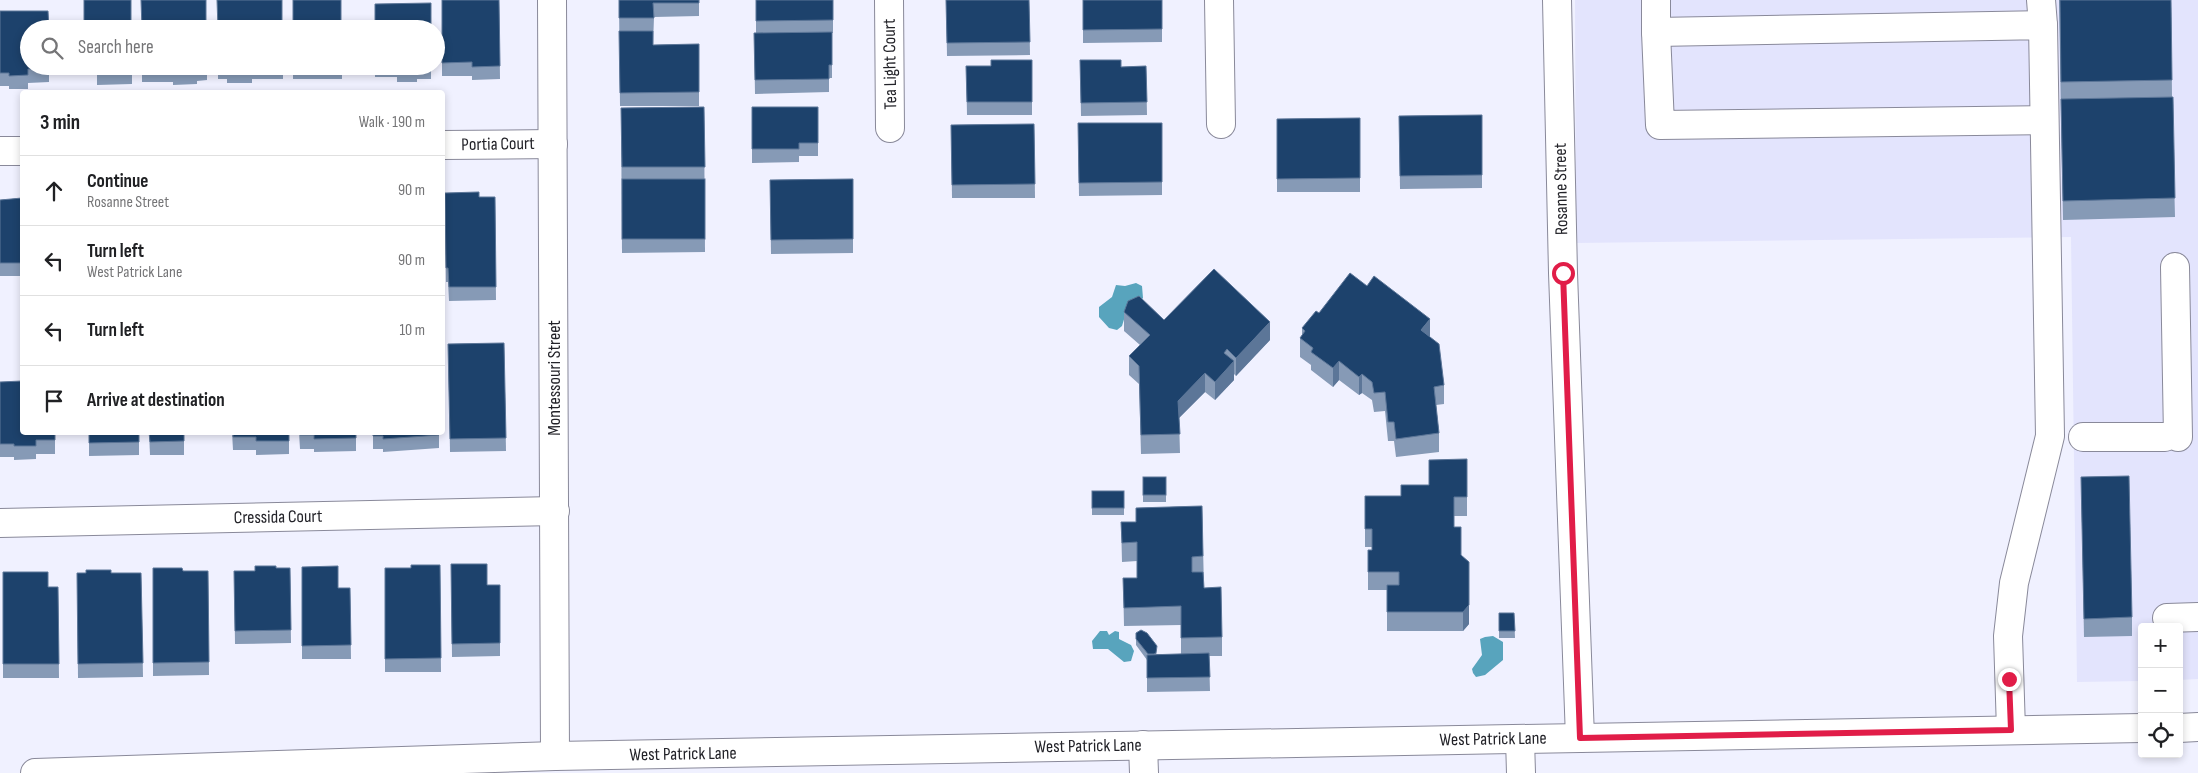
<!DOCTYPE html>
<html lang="en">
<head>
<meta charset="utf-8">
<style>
  body { margin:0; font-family:"Sofia Sans Condensed",sans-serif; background:#f2f2f2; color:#202124 }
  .controls { position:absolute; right:15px; bottom:15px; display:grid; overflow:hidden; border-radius:5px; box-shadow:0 2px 8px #0003 }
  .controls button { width:45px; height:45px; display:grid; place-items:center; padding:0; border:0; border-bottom:1px solid #e0e0e0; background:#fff; color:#202124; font:25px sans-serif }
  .stop { position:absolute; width:15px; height:15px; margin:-11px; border:4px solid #e11d48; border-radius:50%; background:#fff }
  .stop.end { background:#e11d48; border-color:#fff; box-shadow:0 1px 5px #0008 }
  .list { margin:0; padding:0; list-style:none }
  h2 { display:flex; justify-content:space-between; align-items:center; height:65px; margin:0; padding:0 20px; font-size:21px }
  h2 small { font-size:16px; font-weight:400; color:#757577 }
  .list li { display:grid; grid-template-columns:32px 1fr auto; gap:15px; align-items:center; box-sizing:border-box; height:70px; padding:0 20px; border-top:1px solid #e0e0e0 }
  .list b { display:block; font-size:19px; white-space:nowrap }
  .list p { margin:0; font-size:16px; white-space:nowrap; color:#757577 }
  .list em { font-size:16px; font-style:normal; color:#757577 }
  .icon { flex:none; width:28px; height:28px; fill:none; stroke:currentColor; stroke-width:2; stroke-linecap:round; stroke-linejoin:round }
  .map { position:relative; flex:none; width:2198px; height:773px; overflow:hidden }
  .search { position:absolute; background:#fff; box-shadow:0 2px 8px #0003; left:20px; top:20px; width:425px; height:55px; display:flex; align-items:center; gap:12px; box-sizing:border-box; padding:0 18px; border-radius:28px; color:#757577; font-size:19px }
  .panel { position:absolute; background:#fff; box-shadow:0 2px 8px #0003; left:20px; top:90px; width:425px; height:345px; border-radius:5px }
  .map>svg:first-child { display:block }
</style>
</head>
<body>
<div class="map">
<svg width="2198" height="773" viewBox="0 0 2198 773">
  <rect width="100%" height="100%" fill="#f0f1ff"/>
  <path fill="#e3e4fd" d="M1575,0H2198V679L2179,680V627H2142V681L2077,682L2071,237L1576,243Z"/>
  <g fill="#58a4bd">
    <path d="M1136,283L1142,286L1143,298L1125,316L1122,326L1117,330L1109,328L1099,317V307L1112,297L1116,285L1125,286Z"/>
    <path d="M1100,631H1107L1109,635L1115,631L1119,632V639L1131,645L1134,651L1131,661L1124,662L1108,649H1093L1092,641Z"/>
    <path d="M1493,636L1503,642V660L1485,675L1476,677L1473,673L1472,669L1482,655L1480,639L1485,637Z"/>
  </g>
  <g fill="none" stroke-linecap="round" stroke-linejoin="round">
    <g stroke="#89899a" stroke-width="30">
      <g id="minor">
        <path d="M552,0L555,756"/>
        <path d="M889,0L890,128"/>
        <path d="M1219,0L1221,124"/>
        <path d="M1557,0L1563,273L1580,738"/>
        <path d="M1656,0V32L2043,25L2050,436L2014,583L2008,636L2011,730"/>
        <path d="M2041,0L2043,25"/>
        <path d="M1656,32L1660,125L2044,120"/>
        <path d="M442,145L553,144"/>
        <path d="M0,151H22"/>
        <path d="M2175,267L2178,437"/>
        <path d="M2083,437H2165"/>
        <path d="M0,523L555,511"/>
        <path d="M2167,618L2198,617"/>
        <path d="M2179,728L2198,727"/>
        <path d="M1520,739L1521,773"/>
        <path d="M1143,745L1144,773"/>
        <path d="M35,773L555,756L2142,728"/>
      </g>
    </g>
    <use href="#minor" stroke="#fff" stroke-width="28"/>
  </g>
  <g fill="#869ab6">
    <path d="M442,0H499L500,79L472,80V76H442Z"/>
    <path d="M619,0H699V16L654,17L653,45L699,44V106H620Z"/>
    <path d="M756,0H833V33H832V78H829V92L755,94L754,33H756Z"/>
    <path d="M946,0H1029L1030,55L947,56Z"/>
    <path d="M1083,0H1162V42L1083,43Z"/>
    <path d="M2059,0H2171L2172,97L2175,217L2063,220L2061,118Z"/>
    <path d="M0,11L49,66V82L28,83V89H9V86H0Z"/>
    <path d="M1032,60V115H967L966,66H991Z"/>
    <path d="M1080,60L1121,67L1146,66L1147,115L1081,116Z"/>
    <path d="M97,66H132V84L97,85Z"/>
    <path d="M142,66H207V80L197,81V84L173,85V82H142Z"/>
    <path d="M218,66H283V79H252V83H227V79H218Z"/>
    <rect x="293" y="66" width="49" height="13"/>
    <path d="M375,66H431V79H417V82H397V77H375Z"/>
    <path d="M704,107L705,252L622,253L621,108Z"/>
    <path d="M752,107H818V156H799V162L752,163Z"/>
    <path d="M1482,115V188L1400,189L1399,116Z"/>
    <path d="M1360,118V192H1277V119Z"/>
    <path d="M1078,123H1162V195L1079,196Z"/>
    <path d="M1034,124L1035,198H952L951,125Z"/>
    <path d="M853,179V253L771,254L770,180Z"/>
    <path d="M445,193L479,197H495L496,300L449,301L448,282H446Z"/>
    <path d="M22,198V276H0V200Z"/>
    <path d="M1124,312L1270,340L1236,376L1234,374V380L1215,400L1205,392L1179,418L1180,453L1141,454L1139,384L1129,375V356L1140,345L1124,331Z"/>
    <path d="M1319,313L1430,337L1444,385V404L1436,405L1439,433V452L1396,457L1394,441H1388L1385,411L1374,412L1372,400L1362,393L1359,395L1339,380L1333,387L1311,370V365L1300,357V338L1302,336V328Z"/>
    <path d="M504,343L506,451L450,452L448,344Z"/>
    <path d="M0,382L55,432V454H36V459L14,460V457H0Z"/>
    <path d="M89,432H139V455L89,456Z"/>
    <path d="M149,432H184V455H150Z"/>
    <path d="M232,432H289V454L256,455V450H233Z"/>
    <path d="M299,432H356V451L314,452V449H300Z"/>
    <path d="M373,432H439V448L383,452V449H373Z"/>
    <path d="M1467,459V516H1454V527L1461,555L1469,624L1463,631H1387V590H1368V550H1372V547H1365V496H1401L1429,485Z"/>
    <rect x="1143" y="477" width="23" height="25"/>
    <path d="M2081,477L2132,617V636L2084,637Z"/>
    <rect x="1092" y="491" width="32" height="24"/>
    <path d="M1202,506L1204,588L1222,637V656H1209L1210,691L1147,692V660L1136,645V633L1157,654H1181V625L1124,626L1123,578H1137V561L1122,562L1121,522H1136V508Z"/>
    <path d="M451,564L487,585H500V656L452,657Z"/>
    <path d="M440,565L441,672H385V568H411Z"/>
    <path d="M302,567L338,588H350L351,659H302Z"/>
    <path d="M153,568L183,571H208L209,675L153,676Z"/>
    <path d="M276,568H290L291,643L235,644L234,571H255Z"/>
    <path d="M3,572L48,587H58L59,678H3Z"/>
    <path d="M77,573H141L143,677L78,678Z"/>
    <path d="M1499,613H1514L1515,638H1499Z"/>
  </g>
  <g fill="#5c7698">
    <path d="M1430,319V338L1421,330Z"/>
    <path d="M1270,322V340L1236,376V358Z"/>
    <path d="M1234,361V380L1215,400V382Z"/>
    <path d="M1339,361V380L1333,387V368Z"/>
    <path d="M1205,373V392L1178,419V401Z"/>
    <path d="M1362,374V393L1359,395V377Z"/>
    <path d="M1469,605V624L1463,631V612Z"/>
  </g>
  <g fill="#1d426c" stroke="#5c7698">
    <rect x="84" y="0" width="47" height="29"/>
    <path d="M141,0H206V29H142Z"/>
    <path d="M217,0H282V29H218Z"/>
    <rect x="293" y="0" width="48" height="29"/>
    <path d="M442,0H499L500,66L472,67V62L442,63Z"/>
    <path d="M619,0H699V3H653L654,18H619Z"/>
    <path d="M756,0H833V20L756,21Z"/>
    <path d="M946,0H1029L1030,42L947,43Z"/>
    <path d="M1083,0H1162V29L1083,30Z"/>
    <path d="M2060,0H2171L2172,80L2061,82Z"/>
    <path d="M431,3V29H375V4Z"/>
    <path d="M0,11H48L49,29H29V66H49V69H28V75L9,76V73H0Z"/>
    <path d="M619,31H653V45L699,44V92L620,93Z"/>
    <path d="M832,32V65H829V79L755,80L754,33Z"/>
    <path d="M991,60H1032V102H967L966,66H991Z"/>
    <path d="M1080,60H1121V67L1146,66L1147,102L1081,103Z"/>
    <path d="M97,66H132V71L97,72Z"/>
    <path d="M142,66H207V67L197,68V71L173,72V68H142Z"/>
    <path d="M227,66H252V69L227,70Z"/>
    <rect x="397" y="66" width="20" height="3"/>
    <path d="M2173,97L2175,198L2063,201L2061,99Z"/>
    <path d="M704,107L705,167H622L621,108Z"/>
    <path d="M752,107H818V143H799V149H752Z"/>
    <path d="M1482,115V175L1400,176L1399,116Z"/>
    <path d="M1360,118V178L1277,179V119Z"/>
    <path d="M1078,123H1162V182L1079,183Z"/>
    <path d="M1034,124L1035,184L952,185L951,125Z"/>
    <rect x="622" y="179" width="83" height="60"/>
    <path d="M853,179V239L771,240L770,180Z"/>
    <path d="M479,192V197H495L496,287H449L448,268H446L445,193Z"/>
    <path d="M22,198V263H0V200Z"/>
    <path d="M1214,269L1270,322L1236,358L1227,349L1224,353L1234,361L1215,382L1205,373L1178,401L1180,434L1141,435L1139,366L1129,356L1150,335L1124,312L1128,301L1139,296L1164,320Z"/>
    <path d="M1350,273L1367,286L1374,276L1430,319L1421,330L1439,344L1444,385L1434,387L1439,433L1396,439L1394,422H1388L1385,392L1374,393L1372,382L1362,374L1359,377L1339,361L1333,368L1311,352L1313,348L1300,338L1305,331L1302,328L1316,311L1319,313Z"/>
    <path d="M504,343L506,438L450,439L448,344Z"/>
    <path d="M22,381V432H55V440H36V446H14V444H0V382Z"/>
    <path d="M89,432H139V442L89,443Z"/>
    <path d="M149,432H184V441L150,442Z"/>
    <path d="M233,432H289V441H256V437H233Z"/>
    <path d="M299,432H356V438L314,439V435H300Z"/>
    <path d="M373,432H439V435L383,439V436H373Z"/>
    <path d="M1467,459V497H1454V527H1461V555L1469,562V605L1463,612H1387V585H1399V572H1368V550H1372V529H1365V496H1401V485H1429V460Z"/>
    <path d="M2129,476L2132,617L2084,619L2081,477Z"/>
    <rect x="1143" y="477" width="23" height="18"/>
    <rect x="1092" y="491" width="32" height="17"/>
    <path d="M1202,506L1203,556L1192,557V572H1203L1204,588L1221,587L1222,637L1181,638V606L1124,608L1123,578H1137V542L1122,543L1121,522H1136V508Z"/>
    <path d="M451,564H487V585H500V643L452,644Z"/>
    <path d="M411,565H440L441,658L385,659V568H411Z"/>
    <path d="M255,566H276V568H290L291,630L235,631L234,571H255Z"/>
    <path d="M338,566V588H350L351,645L302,646V567Z"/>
    <path d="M153,568H182L183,571H208L209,662L153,663Z"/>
    <path d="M86,570H111V573H141L143,663L78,664L77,573H86Z"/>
    <path d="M3,572H48V587H58L59,664H3Z"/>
    <path d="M1499,613H1514L1515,631H1499Z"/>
    <path d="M1141,630L1147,633L1157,646L1156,653L1154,654H1148L1136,639V633Z"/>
    <path d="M1209,653L1210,677L1147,678V655Z"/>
  </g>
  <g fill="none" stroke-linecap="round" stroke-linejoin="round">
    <path stroke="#e11d48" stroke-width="6" d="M1563,273L1580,738L2011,730L2009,679"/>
  </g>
  <g text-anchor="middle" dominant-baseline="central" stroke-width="5" stroke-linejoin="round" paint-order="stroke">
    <g font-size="18" fill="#232329" stroke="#fff">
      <text transform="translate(890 64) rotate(-91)">Tea Light Court</text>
      <text transform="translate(498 144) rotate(-1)">Portia Court</text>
      <text transform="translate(1561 189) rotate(-91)">Rosanne Street</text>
      <text transform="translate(554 378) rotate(-90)">Montessouri Street</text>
      <text transform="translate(278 517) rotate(-1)">Cressida Court</text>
      <text transform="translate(1493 739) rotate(-1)">West Patrick Lane</text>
      <text transform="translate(1088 746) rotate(-1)">West Patrick Lane</text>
      <text transform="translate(683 754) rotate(-1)">West Patrick Lane</text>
    </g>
  </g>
</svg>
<div class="controls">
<button>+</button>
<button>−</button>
<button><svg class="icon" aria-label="locate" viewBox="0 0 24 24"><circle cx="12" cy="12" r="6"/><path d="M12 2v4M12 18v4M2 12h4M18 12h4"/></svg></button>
</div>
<div class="stop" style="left:1563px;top:273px"></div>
<div class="stop end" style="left:2009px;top:679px"></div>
<div class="search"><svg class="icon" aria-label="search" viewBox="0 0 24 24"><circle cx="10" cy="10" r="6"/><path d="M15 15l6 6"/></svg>Search here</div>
<section class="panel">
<h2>3 min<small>Walk · 190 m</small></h2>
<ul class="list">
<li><svg class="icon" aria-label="ahead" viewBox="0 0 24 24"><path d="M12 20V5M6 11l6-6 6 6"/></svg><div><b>Continue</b><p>Rosanne Street</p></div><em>90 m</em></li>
<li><svg class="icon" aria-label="left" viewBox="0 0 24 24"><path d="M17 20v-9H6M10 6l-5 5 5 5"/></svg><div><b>Turn left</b><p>West Patrick Lane</p></div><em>90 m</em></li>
<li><svg class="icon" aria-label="left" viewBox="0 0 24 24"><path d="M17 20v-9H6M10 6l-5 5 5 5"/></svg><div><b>Turn left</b></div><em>10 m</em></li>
<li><svg class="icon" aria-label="arrive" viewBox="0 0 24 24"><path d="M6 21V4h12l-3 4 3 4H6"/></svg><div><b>Arrive at destination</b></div></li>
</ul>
</section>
</div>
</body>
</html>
